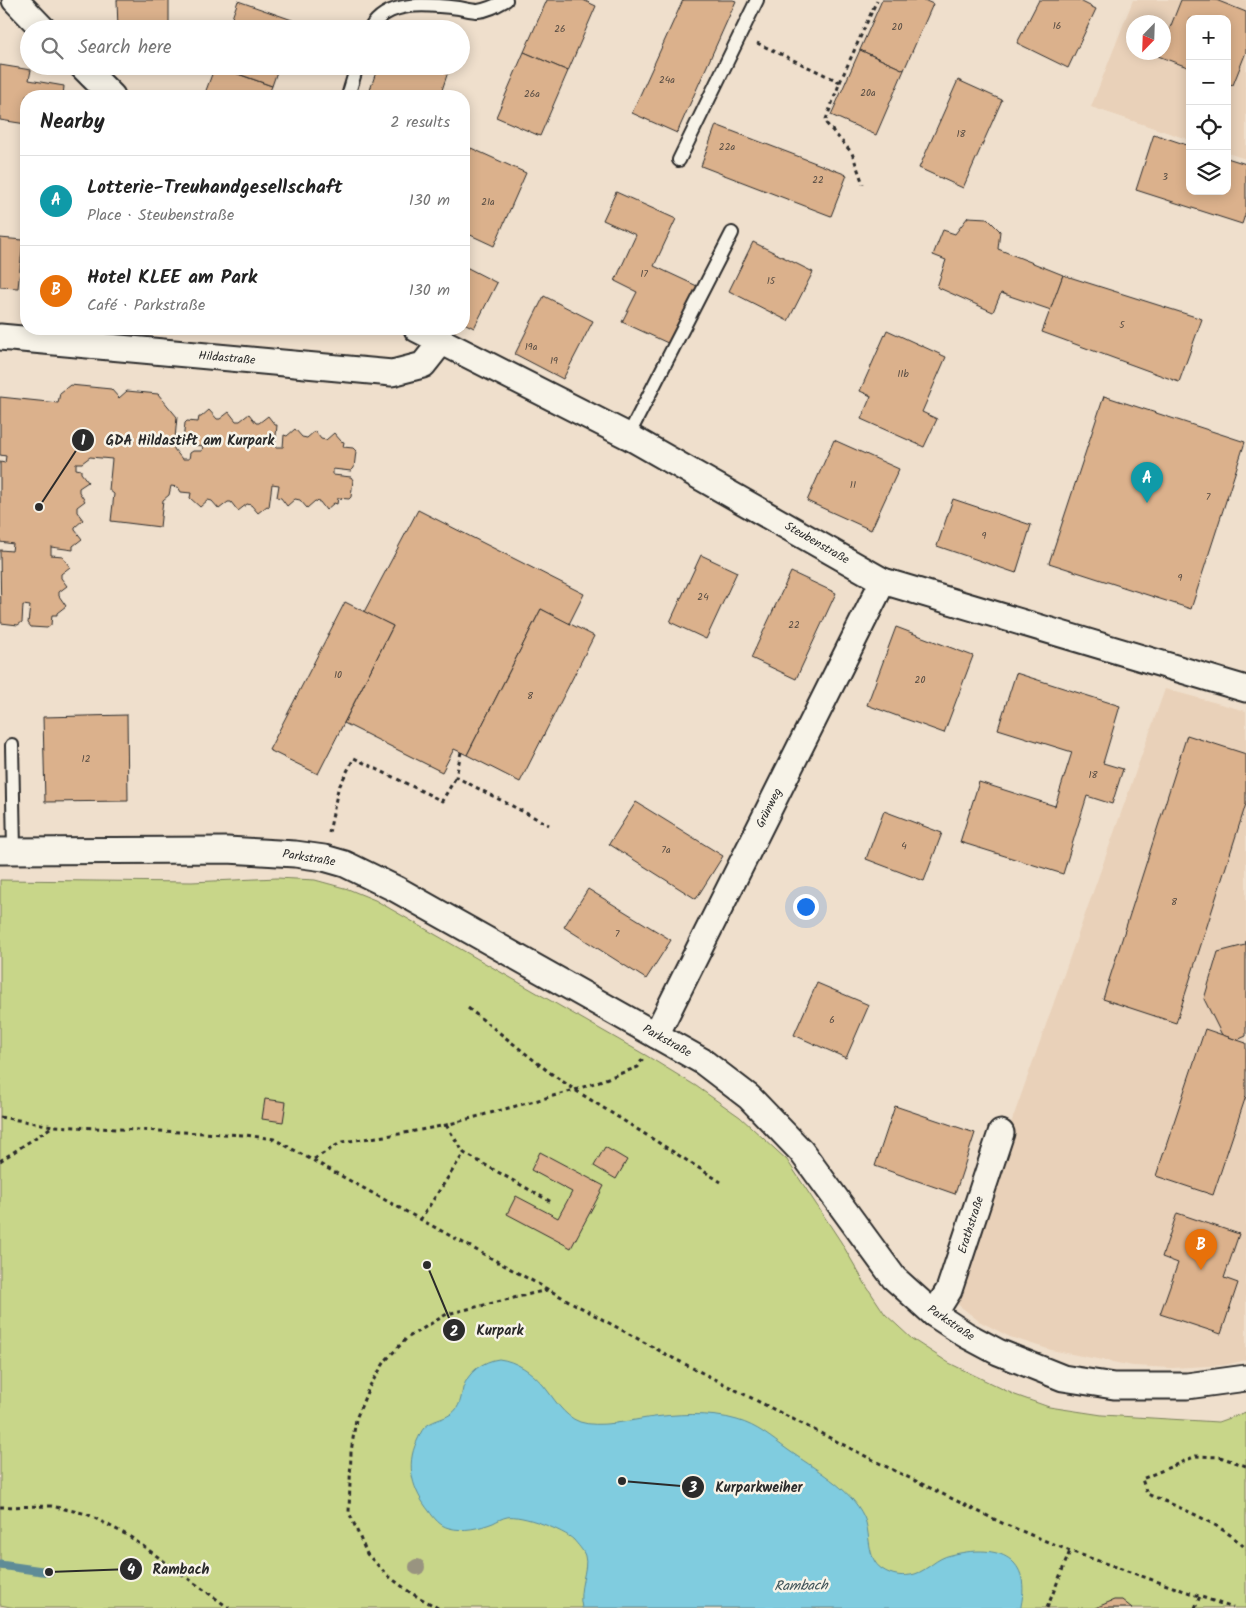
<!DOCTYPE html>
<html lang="en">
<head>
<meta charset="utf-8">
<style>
  body { margin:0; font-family:Kalam,sans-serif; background:#f2f2f2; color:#222 }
  .controls { position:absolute; right:15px; top:15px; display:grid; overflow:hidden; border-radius:10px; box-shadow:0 2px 12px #0003 }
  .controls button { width:45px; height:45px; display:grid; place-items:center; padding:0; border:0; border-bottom:1px solid #e0e0e0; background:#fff; color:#222; font:25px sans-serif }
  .compass { position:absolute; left:1126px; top:15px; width:45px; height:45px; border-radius:50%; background:#fff; box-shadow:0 2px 12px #0003; rotate:203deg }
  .you { position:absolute; left:805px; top:906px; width:18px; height:18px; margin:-12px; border:4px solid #fff; border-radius:50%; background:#1a73e8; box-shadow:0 0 0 8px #1a73e833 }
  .badge { display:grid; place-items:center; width:32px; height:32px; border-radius:50%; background:#c8321e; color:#fff; font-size:16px; font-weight:700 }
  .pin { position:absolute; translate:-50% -41px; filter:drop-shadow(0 1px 2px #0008) }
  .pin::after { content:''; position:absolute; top:26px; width:18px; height:15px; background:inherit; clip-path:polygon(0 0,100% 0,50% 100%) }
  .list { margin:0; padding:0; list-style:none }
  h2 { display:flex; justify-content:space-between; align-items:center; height:65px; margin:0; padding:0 20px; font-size:21px }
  h2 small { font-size:16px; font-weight:400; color:#767676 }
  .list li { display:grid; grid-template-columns:32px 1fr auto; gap:15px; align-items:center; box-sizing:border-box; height:90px; padding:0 20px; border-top:1px solid #e0e0e0 }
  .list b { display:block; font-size:19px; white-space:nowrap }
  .list p { margin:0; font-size:16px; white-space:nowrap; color:#767676 }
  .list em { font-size:16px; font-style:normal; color:#767676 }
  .icon { flex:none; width:28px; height:28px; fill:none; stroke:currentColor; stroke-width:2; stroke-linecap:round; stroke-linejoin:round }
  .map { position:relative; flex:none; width:1246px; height:1608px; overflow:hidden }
  .search { position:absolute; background:#fff; box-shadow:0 2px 12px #0003; left:20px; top:20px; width:450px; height:55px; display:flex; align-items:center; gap:12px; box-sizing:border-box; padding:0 18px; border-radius:28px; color:#767676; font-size:19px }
  .panel { position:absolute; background:#fff; box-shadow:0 2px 12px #0003; left:20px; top:90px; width:450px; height:245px; border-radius:20px }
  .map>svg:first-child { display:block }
</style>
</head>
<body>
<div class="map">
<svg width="1246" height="1608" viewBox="0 0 1246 1608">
  <rect width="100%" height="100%" fill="#efdfcc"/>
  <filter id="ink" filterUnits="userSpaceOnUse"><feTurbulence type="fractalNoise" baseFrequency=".02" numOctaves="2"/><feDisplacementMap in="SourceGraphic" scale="10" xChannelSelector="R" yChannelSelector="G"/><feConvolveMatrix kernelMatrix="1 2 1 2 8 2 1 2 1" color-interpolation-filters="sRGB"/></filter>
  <g filter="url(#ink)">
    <g fill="#e9d1b9" fill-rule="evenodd">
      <path d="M1133,0H1246V159L1227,153V19H1190V140L1091,107ZM1134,22H1164V52H1134Z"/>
      <path d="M1165,689L1246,711V1360L1225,1365L1172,1368L1133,1366L1051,1350L1010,1337L979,1321L952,1300L1009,1129Z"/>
    </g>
    <path fill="#c8d689" stroke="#7a805a" d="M277,878L315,880L348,889L375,900L647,1056L696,1086L740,1117L787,1160L841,1242L867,1287L885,1314L912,1339L949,1363L1015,1395L1049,1407L1102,1415L1218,1422L1246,1412V1608H16L0,1605V880L192,882Z"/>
    <path fill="#80ccdf" stroke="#5e8c97" d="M499,1359C516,1361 532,1372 543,1385C554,1398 563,1416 580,1422C598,1428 628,1421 647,1418C674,1414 711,1412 737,1420C758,1426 771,1438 788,1450C813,1468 851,1488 864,1517C871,1532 866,1559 882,1569C892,1576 904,1577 915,1574C928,1570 936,1558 951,1555C994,1544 1032,1554 1021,1606V1608H582C577,1589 589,1569 585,1556C584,1551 577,1544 574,1540C564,1530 521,1514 507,1517C502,1518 497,1521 493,1523C480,1528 463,1532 449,1528C440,1526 434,1518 429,1511C413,1491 405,1466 417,1441C419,1437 421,1431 424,1428C432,1420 442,1420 451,1414C460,1408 461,1398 463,1388C468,1372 483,1361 499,1359Z"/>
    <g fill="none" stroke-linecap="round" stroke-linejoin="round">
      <path stroke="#5e8c97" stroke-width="9" d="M0,1565L49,1572"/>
    </g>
    <g fill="#dbb18c" stroke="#2b2b2b">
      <path d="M117,0H169V29H118Z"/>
      <path d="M547,0H583L596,6L568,71L524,52Z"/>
      <path d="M683,0H733L736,1L677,133L632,113Z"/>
      <path d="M882,0H924L933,4L904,70L860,50Z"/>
      <path d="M1039,0H1078L1096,9L1068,68L1017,43Z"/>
      <path d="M1181,0H1216L1246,12V52L1233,85L1227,83V19H1190V68L1158,56L1160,52H1164V43Z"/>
      <path d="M238,1L295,21L292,29H228Z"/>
      <path d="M860,50L904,70L876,135L831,115Z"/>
      <path d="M524,52L568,71L540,136L496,117Z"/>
      <path d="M0,65L31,70L29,80L64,86L63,96H26V124L0,120Z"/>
      <path d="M215,66L272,86L268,96H204Z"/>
      <path d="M216,66H279L272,86Z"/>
      <path d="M378,66H450L440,96H368Z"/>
      <path d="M958,80L1002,100L963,188L919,168Z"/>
      <path d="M716,125L847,175L831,216L701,166Z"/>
      <path d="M1154,134L1190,146V191H1227V158L1246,164V212L1242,224L1136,190Z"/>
      <path d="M471,148L526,173L494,246L464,232V165Z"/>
      <path d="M616,192L676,219L654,266L697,286L670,344L622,322L637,292L615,281L636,235L603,220Z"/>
      <path d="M968,217L987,218L1000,231L998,249L1063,275L1051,310L1001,293L993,312L937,287L946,260L933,255L943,230L955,234Z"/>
      <path d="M0,238L23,240L18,288L0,287Z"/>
      <path d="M753,242L813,272L788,321L729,291Z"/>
      <path d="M464,266L497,283L474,328L464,323Z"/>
      <path d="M1063,275L1202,319L1179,382L1042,332Z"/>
      <path d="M544,296L593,321L563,379L515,354Z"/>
      <path d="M887,330L946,357L922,412L937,419L924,447L861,419L871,396L860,391Z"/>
      <path d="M70,385L111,389L119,398L127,391L158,394L177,417L174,449L182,459H189L190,453L193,451H202L203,446L186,444L183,441L185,423L187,421L198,422L199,417H201L209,410L217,419H220L229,412L236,421H240L249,414L256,423H259L268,416L275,425H277L275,447H283L284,435L287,436L295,429L302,437L307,438L315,431L321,439L326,440L334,433L341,441L344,442L343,447L353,448L356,451L354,468L351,471L333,469V475L351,477L353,480L351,497L349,499L338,498L337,504L334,503L326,510L320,502L315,501L307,508L300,500L295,499L287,506L281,498L277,497L279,485L272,484L269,507L267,506L258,513L251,505L247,504L238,511L231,502H228L219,509L212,501L208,500L200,507L190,498L191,493L181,492L178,487L171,486L169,495L163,500L160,527L111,521L114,494L109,490L112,459L90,457L82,463H76V469L81,470V473L88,482L79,488V492L85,501L77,507V512L83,520L75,527V530L82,539L73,546V550L51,547V555L63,556V558L70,567L61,574V578L67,586L59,592V596L66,606L57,613V615H52L51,625L47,628L31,627L28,623L30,606L23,605L22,622L18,625L1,623L0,551V550L12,551L13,544L0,542V462L5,463L6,456L0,455V397L58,403L60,393Z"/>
      <path d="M1104,396L1245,442L1191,609L1049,563Z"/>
      <path d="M834,440L899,469L871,530L807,501Z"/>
      <path d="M953,499L1031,525L1016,573L937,546Z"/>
      <path d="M418,510L584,594L569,624L541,609L467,755L454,749L442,772L344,723L393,626L364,612Z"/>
      <path d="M701,555L737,572L706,639L670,622Z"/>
      <path d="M791,572L836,593L796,679L751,658Z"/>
      <path d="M345,602L393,626L318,774L269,750Z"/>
      <path d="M541,609L594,636L520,782L467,755Z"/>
      <path d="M896,627L973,656L944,733L867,705Z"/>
      <path d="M1016,673L1120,706L1103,763L1123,769L1112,804L1087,796L1063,874L960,842L979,782L1055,806L1072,752L998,729Z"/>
      <path d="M127,715L128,801L45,802L43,717Z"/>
      <path d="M1187,735L1246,754V804L1176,1023L1103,999Z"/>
      <path d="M636,802L723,856L696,899L609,844Z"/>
      <path d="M884,811L942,833L924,881L866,859Z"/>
      <path d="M588,889L671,940L646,979L564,927Z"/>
      <path d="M1246,941V1036L1237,1040L1222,1035L1204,999L1218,952L1245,945Z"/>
      <path d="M817,983L869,1005L846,1058L794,1035Z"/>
      <path d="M1205,1029L1246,1043V1096L1213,1195L1156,1176Z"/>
      <path d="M265,1099L286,1102L283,1122L262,1119Z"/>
      <path d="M895,1106L975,1133L955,1194L875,1166Z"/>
      <path d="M605,1147L627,1160L616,1179L594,1166Z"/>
      <path d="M540,1152L604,1186L571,1248L507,1214L516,1196L558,1218L572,1192L531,1170Z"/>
      <path d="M1177,1213L1239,1234L1224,1278L1238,1283L1221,1334L1160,1314L1178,1263L1162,1257Z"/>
      <path d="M1114,1600H1122L1132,1608H1095Z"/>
    </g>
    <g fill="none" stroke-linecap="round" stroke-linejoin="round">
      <g stroke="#2b2b2b" stroke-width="16">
        <g id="service">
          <path d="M370,29C387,0 426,4 459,8C465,9 472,11 478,11C489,10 497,5 506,0"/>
          <path d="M348,96L357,66"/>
          <path d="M679,160L757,0"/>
          <path d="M628,436L732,233"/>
          <path d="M12,745L14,850"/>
        </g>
      </g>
      <g stroke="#2b2b2b" stroke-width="29">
        <g id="minor">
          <path d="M15,0L43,29"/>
          <path d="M82,66L112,96"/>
          <path d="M417,329L628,436L883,581L1246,689"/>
          <path d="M0,337L392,373L423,365L442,341"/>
          <path d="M0,851L227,850L295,854L324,858L345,864L396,889L702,1061L749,1097L801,1151L894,1278L934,1314L966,1335L998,1352L1063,1378L1114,1386H1187L1246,1378"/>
          <path d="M656,1035L883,581"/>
          <path d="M934,1314L949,1290L1001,1133"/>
        </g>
      </g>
      <g stroke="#2b2b2b" stroke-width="3" stroke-dasharray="4 4" stroke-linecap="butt">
        <path d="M757,43L840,82L825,122L852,153L863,184"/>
        <path d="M840,82L877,0"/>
        <path d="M461,752L456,777L549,825"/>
        <path d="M329,833L338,789L354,758L442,801L456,777"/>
        <path d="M468,1008L549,1072L575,1090L721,1182"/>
        <path d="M0,1117L53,1126L245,1135L274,1139L671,1357L881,1464L1002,1523L1070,1551L1233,1608"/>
        <path d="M446,1125L464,1153L553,1203"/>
        <path d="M314,1159L342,1142L399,1134L446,1125L575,1090L638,1067L643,1058"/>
        <path d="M0,1161L53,1126"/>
        <path d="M420,1220L464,1153"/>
        <path d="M1246,1466L1220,1457L1196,1456L1142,1479L1147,1494C1177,1506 1225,1525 1246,1549"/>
        <path d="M0,1507L51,1506L87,1514L129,1536L229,1608"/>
        <path d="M438,1608L411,1593L387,1575L367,1554L349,1512L351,1452L356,1419L369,1387L386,1360L407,1338L447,1314L547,1290"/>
        <path d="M1047,1608L1070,1551"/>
        <path d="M1195,1608L1200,1596"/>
      </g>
      <use href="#service" stroke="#f7f3e8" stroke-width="12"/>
      <use href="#minor" stroke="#f7f3e8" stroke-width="25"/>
    </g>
    <circle fill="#999480" cx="417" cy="1567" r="8"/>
  </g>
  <g text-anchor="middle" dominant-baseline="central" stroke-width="5" stroke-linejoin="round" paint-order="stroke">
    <g font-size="10" fill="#574c43">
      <text x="1057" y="26">16</text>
      <text x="897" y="27">20</text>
      <text x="560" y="29">26</text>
      <text x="667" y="80">24a</text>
      <text x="868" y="93">20a</text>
      <text x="532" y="94">26a</text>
      <text x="961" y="134">18</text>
      <text x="727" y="147">22a</text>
      <text x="1165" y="177">3</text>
      <text x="818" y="180">22</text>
      <text x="488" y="202">21a</text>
      <text x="644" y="274">17</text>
      <text x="771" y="281">15</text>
      <text x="1122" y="325">5</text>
      <text x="531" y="347">19a</text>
      <text x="554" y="361">19</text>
      <text x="903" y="374">11b</text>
      <text x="853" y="485">11</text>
      <text x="1208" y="497">7</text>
      <text x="984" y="536">9</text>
      <text x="1180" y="578">9</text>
      <text x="703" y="597">24</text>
      <text x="794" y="625">22</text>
      <text x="338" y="675">10</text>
      <text x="920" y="680">20</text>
      <text x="530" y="696">8</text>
      <text x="86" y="759">12</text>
      <text x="1093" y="775">18</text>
      <text x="904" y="846">4</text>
      <text x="666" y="850">7a</text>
      <text x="1174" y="902">8</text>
      <text x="617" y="934">7</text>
      <text x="832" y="1020">6</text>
    </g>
    <g font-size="12" fill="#2b2b2b" stroke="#f7f3e8">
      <text transform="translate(227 358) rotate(5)">Hildastraße</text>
      <text transform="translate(817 543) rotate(30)">Steubenstraße</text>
      <text transform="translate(769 808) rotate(-63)">Grünweg</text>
      <text transform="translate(309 858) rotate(9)">Parkstraße</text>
      <text transform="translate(667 1041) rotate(29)">Parkstraße</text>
      <text transform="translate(971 1225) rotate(-72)">Erathstraße</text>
      <text transform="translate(951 1323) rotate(34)">Parkstraße</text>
    </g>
    <g font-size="14" font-style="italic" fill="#405358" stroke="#f7f3e8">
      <text transform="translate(801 1586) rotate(-1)">Rambach</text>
    </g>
  </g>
  <path fill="none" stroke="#2b2b2b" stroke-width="2" d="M39 507L83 440M427 1265L454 1330M622 1481L693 1487M49 1572L131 1569"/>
  <g fill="#2b2b2b" stroke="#f7f3e8" stroke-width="2">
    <circle cx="39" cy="507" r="5"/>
    <circle cx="427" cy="1265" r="5"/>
    <circle cx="622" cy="1481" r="5"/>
    <circle cx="49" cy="1572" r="5"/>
    <circle cx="83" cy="440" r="12"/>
    <circle cx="454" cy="1330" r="12"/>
    <circle cx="693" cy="1487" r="12"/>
    <circle cx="131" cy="1569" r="12"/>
  </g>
  <g font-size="15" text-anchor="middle" font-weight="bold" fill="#fff">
    <text x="83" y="445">1</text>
    <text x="454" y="1336">2</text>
    <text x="693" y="1492">3</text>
    <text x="131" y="1574">4</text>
  </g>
  <g font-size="14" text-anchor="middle" font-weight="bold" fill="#2b2b2b" stroke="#f7f3e8" stroke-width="5" stroke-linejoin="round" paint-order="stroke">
    <text x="190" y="445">GDA Hildastift am Kurpark</text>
    <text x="500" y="1335">Kurpark</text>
    <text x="759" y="1492">Kurparkweiher</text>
    <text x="181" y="1574">Rambach</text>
  </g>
</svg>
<div class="controls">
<button>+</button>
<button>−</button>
<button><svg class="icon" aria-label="locate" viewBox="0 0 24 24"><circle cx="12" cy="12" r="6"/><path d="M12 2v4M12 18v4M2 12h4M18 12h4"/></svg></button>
<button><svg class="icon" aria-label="layers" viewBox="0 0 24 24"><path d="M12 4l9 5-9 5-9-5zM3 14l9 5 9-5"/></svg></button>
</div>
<svg class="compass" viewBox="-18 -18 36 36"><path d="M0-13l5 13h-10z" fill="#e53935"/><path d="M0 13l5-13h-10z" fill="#767676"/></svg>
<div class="you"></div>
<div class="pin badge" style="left:1147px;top:503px;background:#0f9aa8">A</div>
<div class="pin badge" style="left:1201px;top:1270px;background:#e8710a">B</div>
<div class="search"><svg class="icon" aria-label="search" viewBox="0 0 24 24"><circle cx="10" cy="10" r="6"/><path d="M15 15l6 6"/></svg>Search here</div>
<section class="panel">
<h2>Nearby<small>2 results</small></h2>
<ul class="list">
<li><span class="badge" style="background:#0f9aa8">A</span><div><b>Lotterie-Treuhandgesellschaft</b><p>Place · Steubenstraße</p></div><em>130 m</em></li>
<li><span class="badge" style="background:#e8710a">B</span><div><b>Hotel KLEE am Park</b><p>Café · Parkstraße</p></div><em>130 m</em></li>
</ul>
</section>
</div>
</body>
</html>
